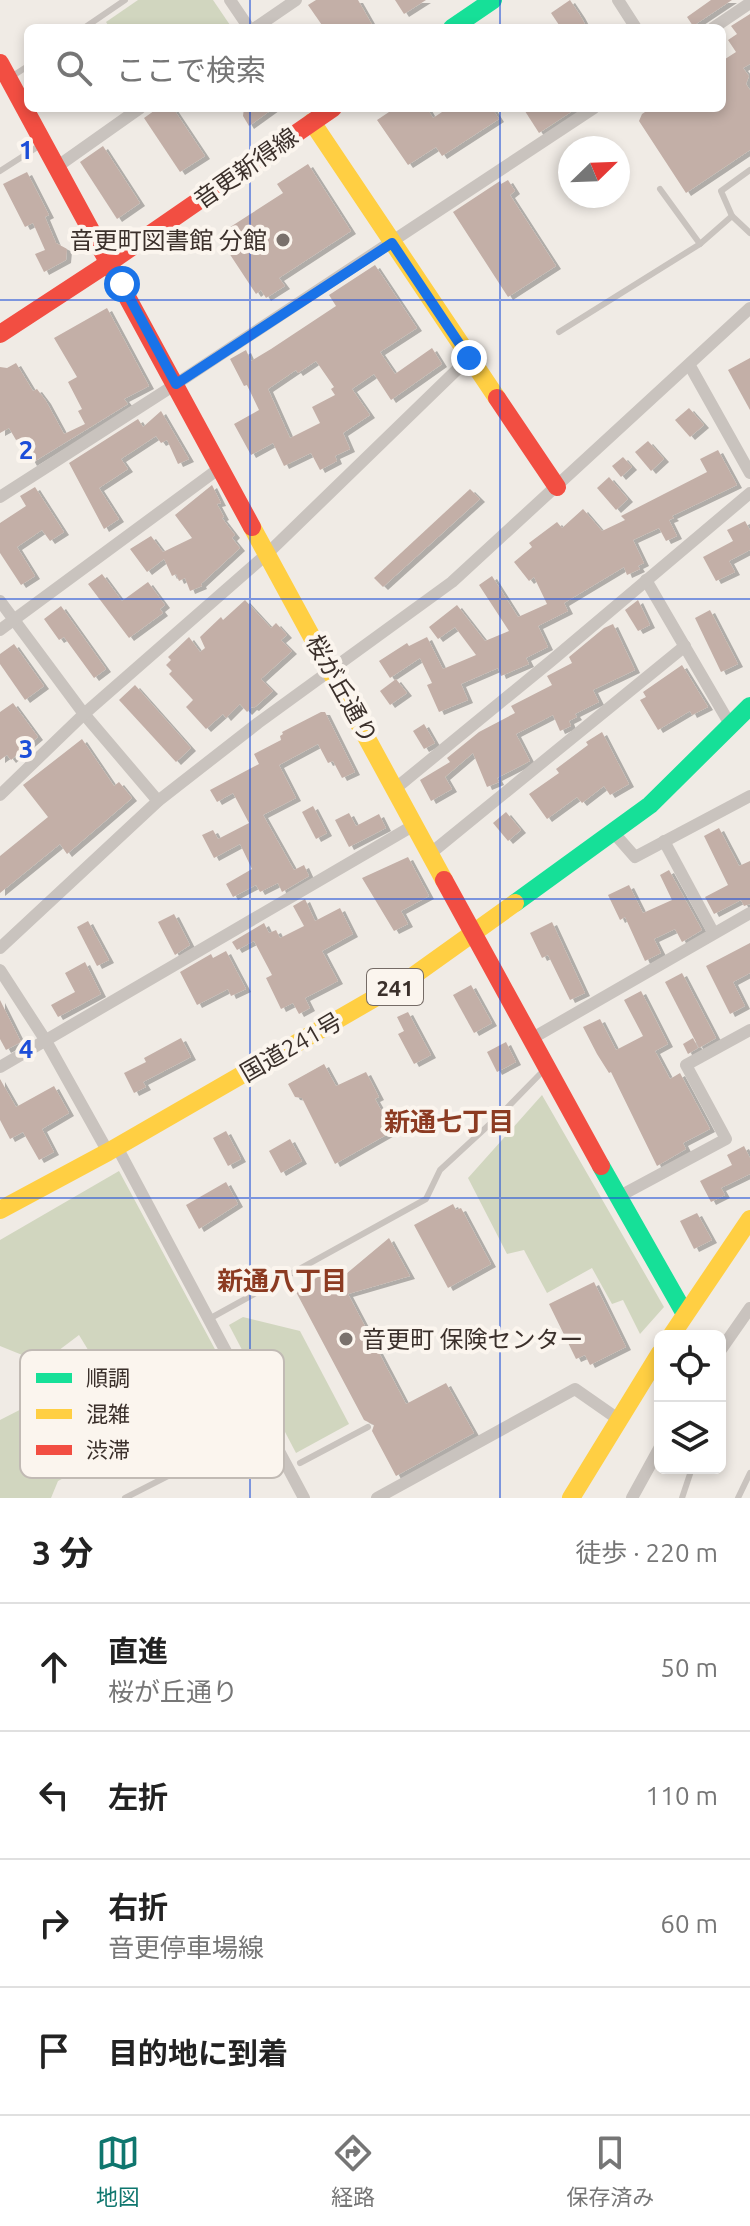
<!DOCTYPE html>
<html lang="ja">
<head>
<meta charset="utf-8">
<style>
  body { margin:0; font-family:Ubuntu,"Noto Sans JP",sans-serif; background:#f2f2f2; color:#222 }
  .controls { position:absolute; right:24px; bottom:24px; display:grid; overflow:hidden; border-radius:12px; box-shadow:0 4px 12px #0003 }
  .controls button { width:72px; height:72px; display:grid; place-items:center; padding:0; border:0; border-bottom:2px solid #e0e0e0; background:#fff; color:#222; font:40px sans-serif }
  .compass { position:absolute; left:558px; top:136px; width:72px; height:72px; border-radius:50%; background:#fff; box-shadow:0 4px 12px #0003; rotate:67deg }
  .stop { position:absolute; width:24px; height:24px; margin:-18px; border:6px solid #1a73e8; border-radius:50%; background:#fff }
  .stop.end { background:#1a73e8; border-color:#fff; box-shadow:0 2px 8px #0008 }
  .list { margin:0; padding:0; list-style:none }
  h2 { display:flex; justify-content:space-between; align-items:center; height:104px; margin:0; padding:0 32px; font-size:34px }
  h2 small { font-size:26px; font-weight:400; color:#767676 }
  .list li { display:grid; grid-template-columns:52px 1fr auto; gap:24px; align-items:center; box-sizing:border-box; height:128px; padding:0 32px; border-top:2px solid #e0e0e0 }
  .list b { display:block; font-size:30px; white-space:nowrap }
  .list p { margin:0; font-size:26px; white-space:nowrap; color:#767676 }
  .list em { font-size:26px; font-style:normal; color:#767676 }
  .icon { flex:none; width:44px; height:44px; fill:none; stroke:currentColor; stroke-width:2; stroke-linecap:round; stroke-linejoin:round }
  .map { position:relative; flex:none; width:750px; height:1498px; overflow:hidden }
  .search { position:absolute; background:#fff; box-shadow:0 4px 12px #0003; left:24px; right:24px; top:24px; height:88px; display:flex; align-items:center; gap:20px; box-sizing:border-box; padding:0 28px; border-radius:12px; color:#767676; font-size:30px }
  .sheet { height:616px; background:#fff }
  nav { display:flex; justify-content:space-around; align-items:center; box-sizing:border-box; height:112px; border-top:2px solid #e0e0e0; background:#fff; font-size:22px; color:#767676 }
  nav a { display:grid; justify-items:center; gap:4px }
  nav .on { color:#0f766e }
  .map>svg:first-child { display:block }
</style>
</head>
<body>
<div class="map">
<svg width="750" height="1498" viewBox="0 0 750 1498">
  <defs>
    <filter id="shadow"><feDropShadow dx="5" dy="3" stdDeviation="0" flood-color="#0004"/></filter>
  </defs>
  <rect width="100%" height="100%" fill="#f0ebe5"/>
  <g fill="#d1d6bf">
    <path d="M138,0H213L232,28H110L106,22Z"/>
    <path d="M542,1095L664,1307L640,1334L623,1300L612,1304L592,1268L547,1293L524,1250L507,1254L468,1178Z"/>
    <path d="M119,1171L252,1418L219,1433L193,1385L118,1420L130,1443L58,1481L51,1498H0V1420L43,1398L90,1353L79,1335L42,1363L0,1346V1240Z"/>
    <path d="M243,1317L300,1331L349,1424L296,1453L229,1325Z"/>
  </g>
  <g fill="#c3afa7" fill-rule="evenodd" filter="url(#shadow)">
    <path d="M316,0H358L374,28H324L308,5Z"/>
    <path d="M395,0H426L404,14Z"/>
    <path d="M570,0L580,15L587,28H561L551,13Z"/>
    <path d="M711,0H732L693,26L687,17Z"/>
    <path d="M750,14V64L743,68L749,76L746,84L750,90V150L686,193L639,121L642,114L651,108H722V61L736,52L728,40L737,34L731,26Z"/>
    <path d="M158,108H173L205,156L180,172L144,118Z"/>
    <path d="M244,108H274L249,126L243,116Z"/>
    <path d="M395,108H427L433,118L448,108H492L499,119L442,156L436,147L408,165L377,120Z"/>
    <path d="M523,108H577L539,133Z"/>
    <path d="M103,146L140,203L117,219L80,162Z"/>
    <path d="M308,164L351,231L279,278L285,286L266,298L261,290L256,294L229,253L235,249L224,231L283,193L277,184Z"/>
    <path d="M27,172L49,215L45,217L56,243L67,249L66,260L44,272L35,254L45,250L33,223L25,227L3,184Z"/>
    <path d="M508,180L515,191L510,195L556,266L508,297L453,212L500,181L501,184Z"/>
    <path d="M375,265L417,328L380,352L395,374L432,348L442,364L391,400L374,374L352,389L370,415L343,433L350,449L335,456L337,461L320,470L311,453L284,466L273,443L251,455L234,424L259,410L247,385L244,386L230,359L246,350L251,361L271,349L336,306L329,295ZM316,361L334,387L331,389L335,395L312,407L320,423L290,438L268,389L296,370L298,373Z"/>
    <path d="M107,308L149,386L124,399L128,404L32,463L19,439L16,440L9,428L0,433V367L7,368L16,363L33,391L37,389L46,401L64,434L85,424L78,411L82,409L68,382L77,377L54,338Z"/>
    <path d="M750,358V410L728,370Z"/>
    <path d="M689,408L704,425L690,437L675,420Z"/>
    <path d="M161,411L189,459L178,464L167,440L161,443L156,436L121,459L128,469L99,488L119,519L104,529L69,463L138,419L143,427Z"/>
    <path d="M648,441L664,459L651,471L635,452Z"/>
    <path d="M718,450L737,485L672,516L674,518L669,520L677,536L666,541L659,528L633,540L644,563L638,566L640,569L627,575L624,567L564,603L568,611L538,626L548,647L526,658L529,664L501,676L498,668L461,684L468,700L439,712L427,685L432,683L420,658L390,678L379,661L407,643L409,646L427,637L443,669L476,655L455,627L438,639L429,627L457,605L485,641L509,631L479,585L492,576L518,617L547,604L534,577L529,581L514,562L532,547L529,543L557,522L562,528L583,509L602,531L625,520L621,516L707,472L700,459Z"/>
    <path d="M623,457L632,467L621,477L612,466Z"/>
    <path d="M609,477L628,499L616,510L597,488Z"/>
    <path d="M212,485L221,503L217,504L224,517L222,518L235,535L232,538L240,548L201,584L202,586L190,591L185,578L179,581L176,574L172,576L164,559L147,572L130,549L151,536L163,552L192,538L175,515Z"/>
    <path d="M35,487L64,532L50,541L42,530L17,547L35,576L21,585L0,553V523L26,506L20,496Z"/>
    <path d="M470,489L480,499L383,587L374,578Z"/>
    <path d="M745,521L750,530V550L729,561L735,572L716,581L703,557L733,541L727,530Z"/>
    <path d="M102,574L122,601L148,582L165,605L160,609L163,613L129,638L88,584Z"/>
    <path d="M245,600L271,628L276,623L287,635L281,640L292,651L261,679L273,691L254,708L252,707L247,712L240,704L226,718L223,714L206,729L186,707L193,700L169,674L172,671L166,665L171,660L168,657L189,637L200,652L205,648L200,637L221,617L223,620Z"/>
    <path d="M638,600L650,625L638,631L625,610Z"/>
    <path d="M61,606L106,669L94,678L64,637L59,640L44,619Z"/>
    <path d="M710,610L738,664L721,672L695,618Z"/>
    <path d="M613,624L635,670L593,690L599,702L575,714L577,717L569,721L571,726L560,731L553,715L516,734L530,761L497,778L499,782L487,787L473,753L445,777L452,789L431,801L420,780L450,762L447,758L479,732L515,713L511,706L552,685L547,676L572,663L569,657L604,628Z"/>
    <path d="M14,644L44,686L25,700L0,664V654Z"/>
    <path d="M682,665L708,707L692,715L690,711L658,730L640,700L646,697L643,692Z"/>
    <path d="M396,679L407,693L390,705L380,691Z"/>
    <path d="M135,685L191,748L176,762L119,700Z"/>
    <path d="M13,703L38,737L11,760L7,755L0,760V712Z"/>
    <path d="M321,712H325L355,772L342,778L333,761L328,763L318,744L279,765L296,798L263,815L294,870L304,865L309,876L282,892L278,883L260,892L256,885L233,897L226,884L252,869L240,844L214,858L202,835L213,830L218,839L249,823L233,793L217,802L210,790L259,764L254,754L281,740L280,736L283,734L282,732Z"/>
    <path d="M424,724L435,743L424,749L413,731Z"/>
    <path d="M602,732L629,784L610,795L604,786L582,803L577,797L547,819L529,794L559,773L556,769L588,745L586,742Z"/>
    <path d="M82,739L114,786L119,782L132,798L67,854L60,844L0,893V856L48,817L23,785Z"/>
    <path d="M313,806L327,833L316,839L302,812Z"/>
    <path d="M506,812L521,830L508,841L493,823Z"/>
    <path d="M349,813L356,826L379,814L386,828L349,847L335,820Z"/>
    <path d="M719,828L739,866L750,861V904L744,906L741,900L714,914L705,897L728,885L704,836Z"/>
    <path d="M408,857L429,896L401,911L408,924L394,931L362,878Z"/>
    <path d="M669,870L702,930L682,942L675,929L654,939L661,953L645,961L625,917L620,920L608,895L629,885L643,913L672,900L660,875Z"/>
    <path d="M305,899L315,921L340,908L353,934L322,951L338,981L305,998L310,1008L299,1014L293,1003L281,1009L266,978L272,975L254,941L237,950L232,942L264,923L269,933L276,930L280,938L304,926L293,906Z"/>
    <path d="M174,914L190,945L175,955L158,922Z"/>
    <path d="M88,921L109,960L97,966L77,927Z"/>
    <path d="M552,922L585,993L570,1000L548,955L542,958L530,933Z"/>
    <path d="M750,943V973L733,982L745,1006L730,1014L706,966Z"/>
    <path d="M226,951L246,989L231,996L228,989L197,1005L180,972L211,954L213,958Z"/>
    <path d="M85,962L101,994L58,1017L51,1005L75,992L65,973Z"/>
    <path d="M682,973L716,1038L699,1048L665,982Z"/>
    <path d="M471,985L492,1023L474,1033L453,995Z"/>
    <path d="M641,991L668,1044L655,1051L670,1079L680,1073L710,1129L683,1143L686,1149L657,1166L611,1072L609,1073L597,1054L583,1027L600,1019L616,1050L643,1036L624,1000Z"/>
    <path d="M0,1000L21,1042L6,1050L0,1039Z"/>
    <path d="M408,1012L431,1055L414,1064L398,1034L404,1031L397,1017Z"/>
    <path d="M181,1038L191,1057L143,1082L146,1087L134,1093L124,1073L146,1062L144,1058Z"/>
    <path d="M693,1038L698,1048L688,1054L683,1044Z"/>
    <path d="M506,1042L516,1062L497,1072L487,1052Z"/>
    <path d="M324,1064L336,1086L366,1072L379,1097L375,1099L393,1131L335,1164L302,1098L295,1097L288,1084Z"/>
    <path d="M0,1079L16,1107L54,1086L69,1113L42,1129L54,1152L39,1160L23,1132L10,1139L0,1120Z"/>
    <path d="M226,1131L241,1159L228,1166L213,1138Z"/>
    <path d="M290,1139L302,1161L281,1173L269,1151Z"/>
    <path d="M744,1146L750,1158V1174L721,1188L725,1195L711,1202L700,1181L732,1165L727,1155Z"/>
    <path d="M226,1182L238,1204L199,1229L186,1205Z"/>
    <path d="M453,1204L456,1210L461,1208L491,1264L448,1288L414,1225Z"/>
    <path d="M697,1213L712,1240L694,1249L680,1221Z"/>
    <path d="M389,1238L410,1276L348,1294L406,1404L446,1383L474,1433L396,1476L372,1431L374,1425L364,1420L295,1290L332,1269L340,1279Z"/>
    <path d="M594,1282L626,1347L590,1365L585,1355L576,1359L549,1304Z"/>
  </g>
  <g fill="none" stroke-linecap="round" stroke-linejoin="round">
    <g stroke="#c9c3be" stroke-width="6">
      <path d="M84,28L125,0"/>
      <path d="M11,77L28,66"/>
      <path d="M0,171L42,144"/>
      <path d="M660,189L700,244L732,216L750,233"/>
      <path d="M732,216L721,191L750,170"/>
      <path d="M559,332L700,244"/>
      <path d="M209,1319L426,1199L440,1170L504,1111L543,1071"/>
      <path d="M300,1463L368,1427"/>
      <path d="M125,1498L266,1426"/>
      <path d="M682,1498L692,1468"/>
      <path d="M738,1498L750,1473"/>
    </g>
    <g stroke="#c9c3be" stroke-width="12">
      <path d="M230,0L249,28"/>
      <path d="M618,0L636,28"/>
      <path d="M255,28L296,0"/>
      <path d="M713,28L750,3"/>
      <path d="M58,166L140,108"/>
      <path d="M690,366L750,473"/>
      <path d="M0,497L176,384L594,108"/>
      <path d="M646,580L731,726"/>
      <path d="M0,601L84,714L158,801"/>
      <path d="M0,630L221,467"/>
      <path d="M396,788L551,661L750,493"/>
      <path d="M0,795L84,714L268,553L469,358"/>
      <path d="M613,832L635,857L750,796"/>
      <path d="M664,841L713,932"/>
      <path d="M431,853L685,646"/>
      <path d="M0,948L158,801L258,723L452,582L750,308"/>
      <path d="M0,970L46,1041L108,1152"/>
      <path d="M531,1039L750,913"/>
      <path d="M0,1067L416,824"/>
      <path d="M117,1147L304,1498"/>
      <path d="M618,1197L726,1139L686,1065L750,1030"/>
      <path d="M720,1351L750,1308"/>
      <path d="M377,1498L575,1389L618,1419"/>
      <path d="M632,1498L660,1447"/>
    </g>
    <g stroke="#16e098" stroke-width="18">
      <path d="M452,28L493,0"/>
      <path d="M515,903L650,805L750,706"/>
      <path d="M601,1166L685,1314"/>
    </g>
    <g stroke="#ffcf43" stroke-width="18">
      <path d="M312,122L497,398"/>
      <path d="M252,527L444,880"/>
      <path d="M0,1210L108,1152L413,976L515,903"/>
      <path d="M671,1336L750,1219"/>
      <path d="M571,1498L660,1353"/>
    </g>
    <g stroke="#f24e42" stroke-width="18">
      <path d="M0,63L252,527"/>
      <path d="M0,334L110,262L333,108"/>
      <path d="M497,398L557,487"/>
      <path d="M444,880L601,1166"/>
    </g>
  </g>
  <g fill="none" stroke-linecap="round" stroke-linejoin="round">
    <path stroke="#1a73e8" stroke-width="10" d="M122,284L176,384L392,243L469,358"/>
  </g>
  <path fill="none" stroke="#1d4ed8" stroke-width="2" stroke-opacity="0.55" d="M250,0V28M500,0V28M250,108V1498M500,108V1498M0,300H750M0,599H750M0,899H750M0,1198H750"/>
  <g fill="#7a716c" stroke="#fbf5ee" stroke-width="3">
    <circle cx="283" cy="240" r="8"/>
    <circle cx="346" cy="1339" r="8"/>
  </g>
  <g text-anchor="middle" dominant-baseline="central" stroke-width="8" stroke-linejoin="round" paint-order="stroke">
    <rect fill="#fbf5ee" stroke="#756b66" stroke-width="2" x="367" y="969" width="56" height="36" rx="6"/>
    <g font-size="22" font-weight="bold" fill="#3b302b">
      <text x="395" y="987">241</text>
    </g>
    <g font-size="24" fill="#3b302b" stroke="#fbf5ee">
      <text transform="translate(246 168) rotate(-35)">音更新得線</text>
      <text transform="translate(342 689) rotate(61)">桜が丘通り</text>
      <text transform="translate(291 1047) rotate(-30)">国道241号</text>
    </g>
    <g font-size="24" fill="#3b302b" stroke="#fbf5ee" text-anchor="end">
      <text x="267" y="240">音更町図書館 分館</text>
      <text x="362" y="1339" text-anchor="start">音更町 保険センター</text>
    </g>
    <g font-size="26" font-weight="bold" fill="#8c3b22" stroke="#fbf5ee">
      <text x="449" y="1121">新通七丁目</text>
      <text x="282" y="1280">新通八丁目</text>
    </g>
  </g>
  <rect x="20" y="1350" width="264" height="128" rx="12" fill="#fbf5ee" stroke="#c1bab4" stroke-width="2"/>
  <rect x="36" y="1373" width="36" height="10" fill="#16e098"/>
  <rect x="36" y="1409" width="36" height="10" fill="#ffcf43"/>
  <rect x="36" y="1445" width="36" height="10" fill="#f24e42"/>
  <g font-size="22" fill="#3b302b">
    <text x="86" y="1386">順調</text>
    <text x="86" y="1422">混雑</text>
    <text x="86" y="1458">渋滞</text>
  </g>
  <g font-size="26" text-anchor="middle" font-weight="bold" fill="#1d4ed8" stroke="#fbf5ee" stroke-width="8" stroke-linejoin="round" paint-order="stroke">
    <text x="26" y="159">1</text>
    <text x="26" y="459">2</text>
    <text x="26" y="758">3</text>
    <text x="26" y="1058">4</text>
  </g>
</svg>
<div class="controls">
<button><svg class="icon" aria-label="locate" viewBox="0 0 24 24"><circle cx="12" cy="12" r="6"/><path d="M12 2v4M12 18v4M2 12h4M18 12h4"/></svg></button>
<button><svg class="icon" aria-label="layers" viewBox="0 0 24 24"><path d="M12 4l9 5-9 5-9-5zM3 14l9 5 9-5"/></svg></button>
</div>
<svg class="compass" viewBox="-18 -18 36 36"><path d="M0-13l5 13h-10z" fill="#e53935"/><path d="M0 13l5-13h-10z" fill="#767676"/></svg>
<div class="stop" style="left:122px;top:284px"></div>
<div class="stop end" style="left:469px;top:358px"></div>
<div class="search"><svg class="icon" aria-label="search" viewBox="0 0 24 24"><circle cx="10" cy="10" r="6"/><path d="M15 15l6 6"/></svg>ここで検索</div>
</div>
<section class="sheet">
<h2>3 分<small>徒歩 · 220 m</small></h2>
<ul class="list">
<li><svg class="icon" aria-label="ahead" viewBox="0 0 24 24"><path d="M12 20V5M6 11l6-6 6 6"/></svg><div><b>直進</b><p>桜が丘通り</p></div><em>50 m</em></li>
<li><svg class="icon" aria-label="left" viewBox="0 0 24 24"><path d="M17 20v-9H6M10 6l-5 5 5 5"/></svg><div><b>左折</b></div><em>110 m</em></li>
<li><svg class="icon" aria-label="right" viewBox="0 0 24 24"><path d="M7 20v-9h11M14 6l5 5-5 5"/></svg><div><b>右折</b><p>音更停車場線</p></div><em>60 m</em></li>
<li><svg class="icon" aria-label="arrive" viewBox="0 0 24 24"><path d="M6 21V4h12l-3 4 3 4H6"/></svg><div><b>目的地に到着</b></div></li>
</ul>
</section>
<nav>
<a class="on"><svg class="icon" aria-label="map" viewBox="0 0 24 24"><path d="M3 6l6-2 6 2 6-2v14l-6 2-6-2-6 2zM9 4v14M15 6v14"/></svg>地図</a>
<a><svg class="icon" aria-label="directions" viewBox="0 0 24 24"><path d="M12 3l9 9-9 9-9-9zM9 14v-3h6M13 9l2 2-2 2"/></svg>経路</a>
<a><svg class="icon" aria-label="saved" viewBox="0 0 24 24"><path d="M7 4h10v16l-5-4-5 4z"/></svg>保存済み</a>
</nav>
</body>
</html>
